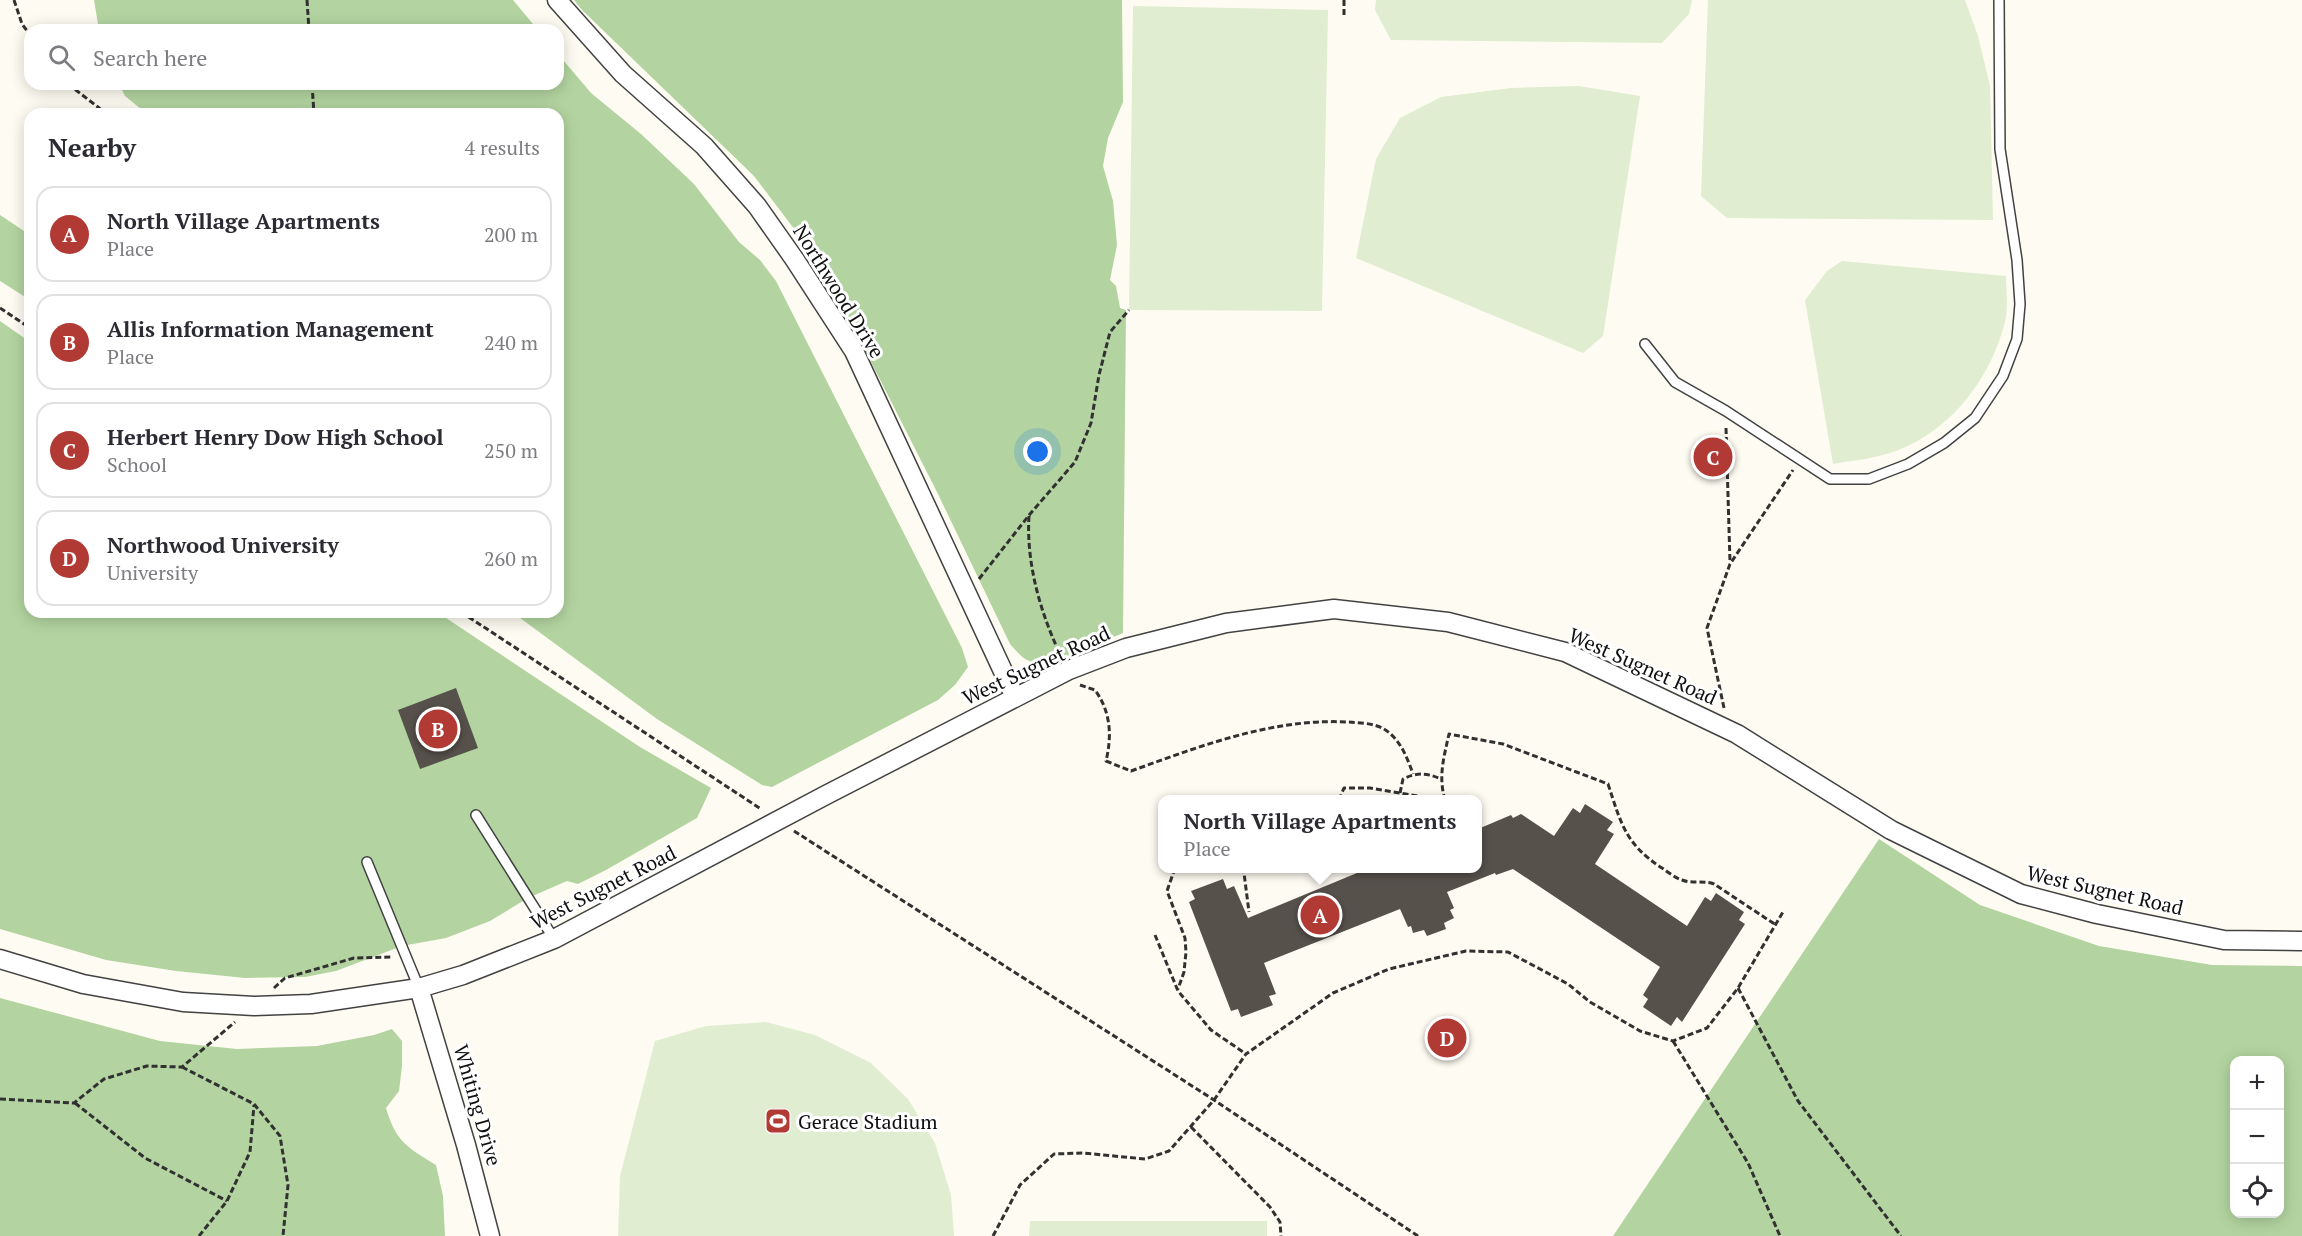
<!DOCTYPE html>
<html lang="en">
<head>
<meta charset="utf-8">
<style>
  body { margin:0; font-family:"PT Serif",serif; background:#f7f7f7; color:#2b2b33 }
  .controls { position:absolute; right:18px; bottom:18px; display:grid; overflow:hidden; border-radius:12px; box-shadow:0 3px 15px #0003 }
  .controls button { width:54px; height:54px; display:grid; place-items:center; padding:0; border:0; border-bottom:2px solid #e1e1e2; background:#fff; color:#2b2b33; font:30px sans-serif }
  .you { position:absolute; left:1038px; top:452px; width:21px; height:21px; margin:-15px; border:4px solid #fff; border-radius:50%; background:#1a73e8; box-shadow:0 0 0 9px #1a73e833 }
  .badge { display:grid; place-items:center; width:39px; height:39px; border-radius:50%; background:#b13a35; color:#fff; font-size:20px; font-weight:700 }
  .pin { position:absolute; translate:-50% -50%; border:3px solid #fff; box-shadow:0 2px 6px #0006 }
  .popup { position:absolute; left:1158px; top:795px; width:324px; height:78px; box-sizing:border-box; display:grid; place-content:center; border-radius:12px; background:#fff; filter:drop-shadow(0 2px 4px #0005); font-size:20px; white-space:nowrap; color:#7c7c81 }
  .popup b { font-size:22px; color:#2b2b33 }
  .popup::after { content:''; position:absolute; left:50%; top:100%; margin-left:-12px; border:12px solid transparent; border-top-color:#fff }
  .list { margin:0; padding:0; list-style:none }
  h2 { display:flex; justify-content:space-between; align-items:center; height:78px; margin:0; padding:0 24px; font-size:26px }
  h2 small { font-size:20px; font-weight:400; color:#7c7c81 }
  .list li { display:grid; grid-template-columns:39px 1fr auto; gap:18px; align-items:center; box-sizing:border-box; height:96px; margin:0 12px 12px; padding:0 12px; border:2px solid #e1e1e2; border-radius:18px }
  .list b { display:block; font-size:22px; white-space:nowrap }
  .list p { margin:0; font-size:20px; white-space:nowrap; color:#7c7c81 }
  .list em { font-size:20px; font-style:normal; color:#7c7c81 }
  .icon { flex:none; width:33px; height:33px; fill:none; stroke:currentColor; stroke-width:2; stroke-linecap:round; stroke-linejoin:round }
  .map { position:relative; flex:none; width:2302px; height:1236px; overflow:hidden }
  .search { position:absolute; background:#fff; box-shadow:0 3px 15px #0003; left:24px; top:24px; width:540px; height:66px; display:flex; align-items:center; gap:15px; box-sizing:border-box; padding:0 21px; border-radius:18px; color:#7c7c81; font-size:22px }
  .panel { position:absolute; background:#fff; box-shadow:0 3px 15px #0003; left:24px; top:108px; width:540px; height:510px; border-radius:18px }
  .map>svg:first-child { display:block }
</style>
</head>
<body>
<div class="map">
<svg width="2302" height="1236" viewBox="0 0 2302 1236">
  <rect width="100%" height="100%" fill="#fefcf2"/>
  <g fill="#b3d4a0" fill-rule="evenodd">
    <path d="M94,0H513L538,30H99Z"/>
    <path d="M574,0H1122L1123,102L1108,138L1103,166L1113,201L1117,245L1110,280L1116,286L1120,308L1126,310L1123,633C1103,641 1057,664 1037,663C1025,662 1018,653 1010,644L937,492L836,293L810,250L754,176L582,10Z"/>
    <path d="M558,54L591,93L641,134L694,184L739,242L760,260L776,281L962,648L968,667L955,685L938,700L772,787L762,785L657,719L512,612H558V114H147L125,96L119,84H558Z"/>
    <path d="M0,215L30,235V300L0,281Z"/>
    <path d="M0,321L30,342V612H437L640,747L711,788L697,818L606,870L578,884L567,881L528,898L490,921L446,938L402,946L336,971L305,977L245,978L176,971L106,960L0,929Z"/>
    <path d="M1879,839L1980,905L2099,946L2212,965L2302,966V1236H1613ZM2280,1060V1214H2234V1060Z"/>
    <path d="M0,998L160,1041L237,1049L317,1046L374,1035L392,1029L402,1041V1066L399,1091L386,1108C396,1142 407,1147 436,1165L443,1196L445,1236H0Z"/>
  </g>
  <g fill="#e0edd0">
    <path d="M1376,0H1692L1689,14L1662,43L1391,40L1375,10Z"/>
    <path d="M1708,0H1965L1978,36L1990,86L1993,220L1727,218L1701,196Z"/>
    <path d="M1133,6L1328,10L1322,311L1129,310Z"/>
    <path d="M1579,86L1640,96L1603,336L1583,353L1356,258L1376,159L1400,118L1441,97L1511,88Z"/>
    <path d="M1842,261L2006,276C2006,289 2008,304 2006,317C1992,381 1944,441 1879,456C1864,460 1848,461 1833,464L1805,300L1827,271Z"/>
    <path d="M766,1022L815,1035L871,1063L908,1099L935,1143L951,1195L954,1236H618L620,1176L655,1041L706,1026Z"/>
    <path d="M1030,1221H1267V1236H1029Z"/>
  </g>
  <g fill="#57514c">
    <path d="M456,688L478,748L420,769L398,710Z"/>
    <path d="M1585,804L1613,822L1607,830L1614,834L1595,864L1687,926L1705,897L1711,901L1716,893L1744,912L1739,920L1745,924L1682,1022L1677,1017L1671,1026L1643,1007L1648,999L1643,995L1660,967L1513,869L1496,875L1495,873L1447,892L1454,908L1450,910L1454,918L1444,923L1446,929L1427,936L1424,930L1413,933L1411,926L1408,927L1400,909L1264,963L1276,994L1269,996L1273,1005L1241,1017L1238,1009L1231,1011L1189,902L1195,899L1191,891L1223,879L1227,889L1234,886L1248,918L1369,868H1478V829L1511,815L1513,818L1521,814L1554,836L1573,808L1580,813Z"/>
  </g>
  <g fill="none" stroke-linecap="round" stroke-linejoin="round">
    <g stroke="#424242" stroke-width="12">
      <g id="lane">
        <path d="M1645,344L1675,382L1726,411L1830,479H1869L1908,464L1944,443L1975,418L2003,376L2017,339L2020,304L2017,260L2000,149L1999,0"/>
        <path d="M476,815L554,939"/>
        <path d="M367,862L419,988"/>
      </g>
    </g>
    <g stroke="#424242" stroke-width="21">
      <g id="street">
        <path d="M557,0L623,74L704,146L757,206L795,260L854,351L1015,697"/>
        <path d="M0,959L83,984L183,1002L254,1006L311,1004L419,988L463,975L554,939L826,795L1069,670L1126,648L1226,623L1334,609L1448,622L1565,652L1737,734L1891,830L2021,894L2097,914L2224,940L2302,941"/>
        <path d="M419,988L466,1145L490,1236"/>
      </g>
    </g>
    <g stroke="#313131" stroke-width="3" stroke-dasharray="6 3" stroke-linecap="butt">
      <path d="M14,0L22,24L30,35"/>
      <path d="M307,0L309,30"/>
      <path d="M1344,0V16"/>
      <path d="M68,84L107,114"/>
      <path d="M312,84L314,114"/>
      <path d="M0,308L30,328"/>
      <path d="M1726,428L1730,562"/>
      <path d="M1029,516C1026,562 1040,612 1060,654"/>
      <path d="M979,579L1030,514L1075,462L1091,423L1099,375L1110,332L1129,310"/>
      <path d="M461,612L761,809"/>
      <path d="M1080,685L1095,690C1111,712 1112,736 1106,761L1131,771C1201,746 1272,718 1348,722C1360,723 1374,723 1384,729C1400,739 1407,757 1413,774"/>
      <path d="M1724,708L1707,628L1730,564L1793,470"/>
      <path d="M1400,793L1403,779C1417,772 1427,773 1441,779"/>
      <path d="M1339,800L1344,788H1370L1418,796L1420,800"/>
      <path d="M1433,800L1444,797"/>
      <path d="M1445,800C1438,776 1444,757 1449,734L1503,744L1608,784C1621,823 1625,844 1662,868C1668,872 1675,878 1682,880C1692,884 1703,880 1714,884L1776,925"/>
      <path d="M794,831L1214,1100L1418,1236"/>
      <path d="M1175,868L1167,891L1185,938L1186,952L1184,972L1178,989"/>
      <path d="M1240,868L1244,873L1249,912"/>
      <path d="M1155,935L1178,991L1211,1030L1246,1054"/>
      <path d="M274,988L285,978L354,958L392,957"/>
      <path d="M1738,988L1798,1101L1901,1236"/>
      <path d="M1673,1041L1748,1163L1780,1236"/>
      <path d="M182,1067L254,1104L280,1136L288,1185L283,1236"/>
      <path d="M0,1099L74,1103L104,1079L147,1066L182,1067L235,1022"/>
      <path d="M75,1103L145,1158L227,1201"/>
      <path d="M1191,1127L1270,1207L1280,1222L1281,1236"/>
      <path d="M199,1236L227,1201L250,1152L254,1105"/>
      <path d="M993,1236L1020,1185L1054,1154L1083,1153L1145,1159L1169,1151L1214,1100L1246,1054L1333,993L1389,969L1466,951L1508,952L1568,984L1590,1002L1640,1031L1673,1041L1707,1028L1738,988L1783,912"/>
    </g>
    <use href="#lane" stroke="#fff" stroke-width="9"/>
    <use href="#street" stroke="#fff" stroke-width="18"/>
  </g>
  <defs>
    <g id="stadium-square" transform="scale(1.35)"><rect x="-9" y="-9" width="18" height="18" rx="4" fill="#b13a35" stroke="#fff"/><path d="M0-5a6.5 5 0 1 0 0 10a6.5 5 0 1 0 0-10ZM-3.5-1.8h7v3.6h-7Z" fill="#fff"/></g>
  </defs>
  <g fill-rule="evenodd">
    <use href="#stadium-square" x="778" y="1121"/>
  </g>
  <g text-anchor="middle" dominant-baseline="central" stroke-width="6" stroke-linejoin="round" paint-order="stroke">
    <g font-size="20" fill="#0f0f0f" stroke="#fff">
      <text transform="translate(839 291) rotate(58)">Northwood Drive</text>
      <text transform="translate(1036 665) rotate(-25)">West Sugnet Road</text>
      <text transform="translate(1643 666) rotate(24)">West Sugnet Road</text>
      <text transform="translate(603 887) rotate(-27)">West Sugnet Road</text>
      <text transform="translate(2105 890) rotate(13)">West Sugnet Road</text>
      <text transform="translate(478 1105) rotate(74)">Whiting Drive</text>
    </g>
    <g font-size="20" fill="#0f0f0f" stroke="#fff" text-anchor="start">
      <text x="798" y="1121">Gerace Stadium</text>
    </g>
  </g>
</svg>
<div class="controls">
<button>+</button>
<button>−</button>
<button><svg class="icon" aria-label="locate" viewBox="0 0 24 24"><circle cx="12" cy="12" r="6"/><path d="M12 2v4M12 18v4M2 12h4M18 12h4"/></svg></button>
</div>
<div class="you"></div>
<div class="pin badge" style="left:1320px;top:915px">A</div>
<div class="popup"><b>North Village Apartments</b>Place</div>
<div class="pin badge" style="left:438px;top:729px">B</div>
<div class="pin badge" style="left:1713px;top:457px">C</div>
<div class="pin badge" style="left:1447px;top:1038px">D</div>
<div class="search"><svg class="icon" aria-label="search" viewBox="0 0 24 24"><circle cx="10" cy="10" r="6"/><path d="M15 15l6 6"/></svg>Search here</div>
<section class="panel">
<h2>Nearby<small>4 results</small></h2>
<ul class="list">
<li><span class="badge">A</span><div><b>North Village Apartments</b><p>Place</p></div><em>200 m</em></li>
<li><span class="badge">B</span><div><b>Allis Information Management</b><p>Place</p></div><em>240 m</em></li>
<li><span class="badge">C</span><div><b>Herbert Henry Dow High School</b><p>School</p></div><em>250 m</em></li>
<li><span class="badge">D</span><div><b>Northwood University</b><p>University</p></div><em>260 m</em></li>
</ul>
</section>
</div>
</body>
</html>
